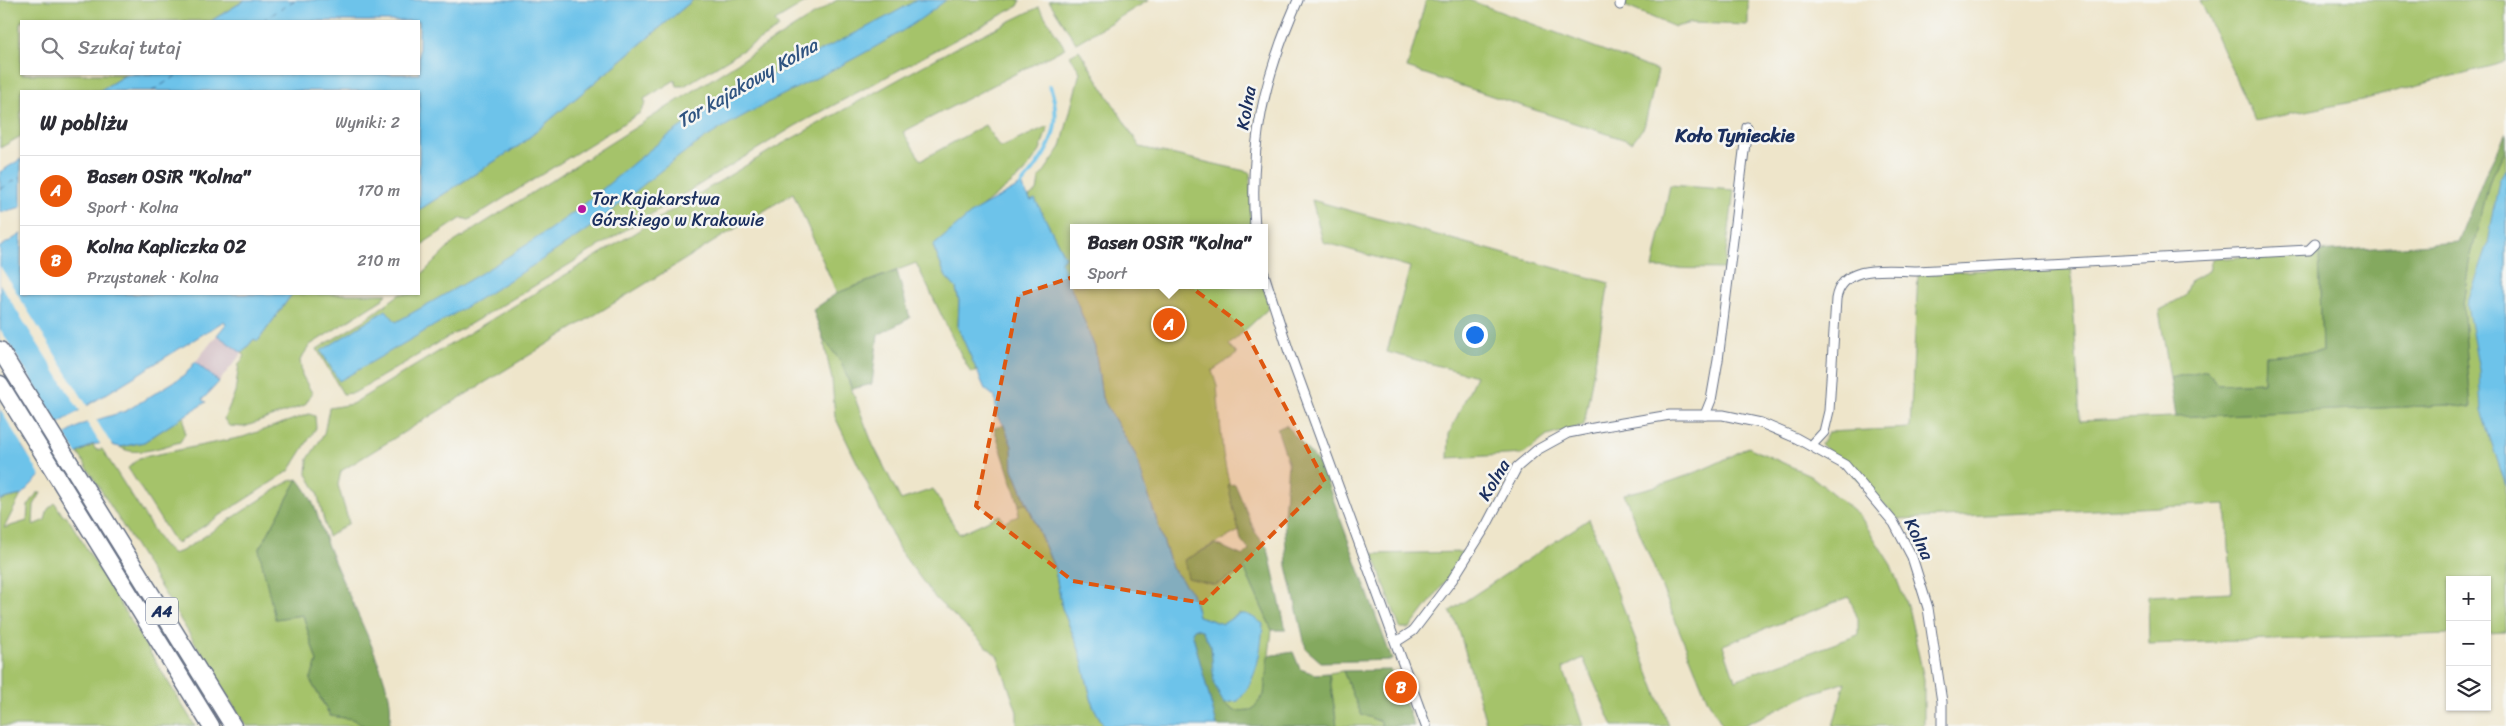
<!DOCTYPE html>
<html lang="pl">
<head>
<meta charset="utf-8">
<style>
  body { margin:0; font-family:Sriracha,sans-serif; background:#f2f2f3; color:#2b2b33 }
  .controls { position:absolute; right:15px; bottom:15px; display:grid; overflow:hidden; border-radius:0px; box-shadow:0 1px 4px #0004 }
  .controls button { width:45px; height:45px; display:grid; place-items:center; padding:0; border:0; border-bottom:1px solid #e1e1e2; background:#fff; color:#2b2b33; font:25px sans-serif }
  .you { position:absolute; left:1474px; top:334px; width:18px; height:18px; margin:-12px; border:4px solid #fff; border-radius:50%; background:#1a73e8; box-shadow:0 0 0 8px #1a73e833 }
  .badge { display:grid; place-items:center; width:32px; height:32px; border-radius:50%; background:#ea580c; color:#fff; font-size:16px; font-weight:700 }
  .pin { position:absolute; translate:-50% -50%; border:2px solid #fff; box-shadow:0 1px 5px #0006 }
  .popup { position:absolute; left:1070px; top:224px; width:198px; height:65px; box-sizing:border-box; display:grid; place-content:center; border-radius:0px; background:#fff; filter:drop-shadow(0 1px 4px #0005); font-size:16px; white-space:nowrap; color:#7c7c81 }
  .popup b { font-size:19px; color:#2b2b33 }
  .popup::after { content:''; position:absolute; left:50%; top:100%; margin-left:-10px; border:10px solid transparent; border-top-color:#fff }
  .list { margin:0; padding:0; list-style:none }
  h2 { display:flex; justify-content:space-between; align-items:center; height:65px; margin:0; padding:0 20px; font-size:21px }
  h2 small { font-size:16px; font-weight:400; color:#7c7c81 }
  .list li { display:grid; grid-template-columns:32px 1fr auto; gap:15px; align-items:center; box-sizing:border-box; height:70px; padding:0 20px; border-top:1px solid #e1e1e2 }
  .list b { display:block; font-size:19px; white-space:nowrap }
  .list p { margin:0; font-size:16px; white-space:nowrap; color:#7c7c81 }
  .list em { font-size:16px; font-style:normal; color:#7c7c81 }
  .icon { flex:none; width:28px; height:28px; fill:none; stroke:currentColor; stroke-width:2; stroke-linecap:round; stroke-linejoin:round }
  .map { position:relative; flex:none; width:2506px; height:726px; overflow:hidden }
  .search { position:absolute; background:#fff; box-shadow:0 1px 4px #0004; left:20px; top:20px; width:400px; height:55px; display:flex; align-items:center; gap:12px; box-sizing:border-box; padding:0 18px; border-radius:0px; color:#7c7c81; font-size:19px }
  .panel { position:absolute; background:#fff; box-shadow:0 1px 4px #0004; left:20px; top:90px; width:400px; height:205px; border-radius:0px }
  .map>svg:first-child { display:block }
</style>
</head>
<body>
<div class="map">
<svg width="2506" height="726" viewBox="0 0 2506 726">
  <rect width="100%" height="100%" fill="#f6f6f2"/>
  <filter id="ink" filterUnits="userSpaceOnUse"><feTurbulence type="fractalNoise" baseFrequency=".02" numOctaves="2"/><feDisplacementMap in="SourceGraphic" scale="10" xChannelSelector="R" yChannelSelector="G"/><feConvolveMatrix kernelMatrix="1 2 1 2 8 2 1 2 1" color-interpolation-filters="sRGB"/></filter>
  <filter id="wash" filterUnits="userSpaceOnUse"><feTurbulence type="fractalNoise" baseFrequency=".0096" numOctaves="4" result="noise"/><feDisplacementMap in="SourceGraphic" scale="20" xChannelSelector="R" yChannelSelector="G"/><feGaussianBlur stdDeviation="1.12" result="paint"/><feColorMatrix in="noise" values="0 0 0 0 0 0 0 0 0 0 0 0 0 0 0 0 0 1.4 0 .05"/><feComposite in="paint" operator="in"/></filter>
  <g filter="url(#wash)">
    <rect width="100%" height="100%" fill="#eee5ca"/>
    <path fill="#d2bec4" d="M217,335L242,353L209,394L185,375Z"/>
    <g fill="#a5c36b" stroke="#607964" fill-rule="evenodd">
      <path d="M0,0H245L211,21H21V74H127L99,91H21V136L0,148Z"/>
      <path d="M693,0H810L775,21L779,28L684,86H677L675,80L644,99L646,103L640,113L469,220L462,218L425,242L419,251V210L520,145Z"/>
      <path d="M837,0H1021L1018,6L795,126L526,291L354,393L343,394L317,349L363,321L400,294H419V277L454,242Z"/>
      <path d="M1054,0H1149L1076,43L1049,1Z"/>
      <path d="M1426,0H1469L1658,71L1644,127L1632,142L1407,68Z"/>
      <path d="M1627,0H1748V25L1691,23L1675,27L1625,6Z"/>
      <path d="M2200,0H2506V62L2362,100L2255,121Z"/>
      <path d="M1039,7L1065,48L903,132L921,160L985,125L1000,148L1048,126L1040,151L1024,173L933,246L946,277L956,288L959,301L958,328L978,371L971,373C951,338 935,300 916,263L837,293L793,193L341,471L338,485L349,523L328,537L317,492L307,474L308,459L324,434L329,408L352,404L773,149L955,48Z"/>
      <path d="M1079,50L1140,147L1250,172L1251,228H1074V285H1263L1269,308L1229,345L1237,354L1212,371L1217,386L1223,454L1239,531L1184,560L1245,570L1272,630L1264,695L1252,710L1235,711L1224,703L1238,701L1240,613L1223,624L1198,616L1192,593L1172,568L1135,454L1102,398L1095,348L1060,262L1065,257L1035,200L1031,202L1029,197L1037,191L1039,179L1061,147L1080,72L1070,55Z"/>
      <path d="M2506,150V632L2487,633V580H2450V634L2149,644L2148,596L2232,592L2226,504L1898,519L1882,502L1821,444L1828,432L1910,428L1918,274L2071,265L2080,421L2448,405L2471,408L2463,305L2469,263L2490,180Z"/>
      <path d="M1670,185L1734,190L1724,269L1653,268Z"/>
      <path d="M1312,200L1609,283L1584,425L1547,436L1524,454L1448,458L1449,434L1476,376L1387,352L1410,267L1323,242Z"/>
      <path d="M2319,252L2322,352L2265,355L2264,382L2217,384L2207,370L2170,378L2159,310L2185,296L2191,280L2209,271L2212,259Z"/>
      <path d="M292,294H387L383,299L310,345L300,360L302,375L312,393L305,405L244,427L229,426L224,419L235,393L239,364L245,356L242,353L254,339L258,341Z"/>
      <path d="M823,338L841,362L873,445L901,500L933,489L959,534L1000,515L1004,522L1018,516L1019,505L1027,504L1055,570L1062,608L1079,649L1093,706L1104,726H1017V712L998,657L936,599L900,551L835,417L832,380Z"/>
      <path d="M309,414L315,416L316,428L289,471L176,544L128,468L139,458L243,437Z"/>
      <path d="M184,416L185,434L180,442C164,446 135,458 120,447L144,442Z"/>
      <path d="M93,445L96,450L102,449L161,542L172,554L182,551L289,481L298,479L259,550L276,619L303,615L317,662L310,680L330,716L352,719L364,726H246L78,453Z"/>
      <path d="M1748,447L1810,475L1860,516L1891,565L1909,611L1924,679V726H1833L1845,682L1808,695L1742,726H1723L1708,701L1624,494C1667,485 1710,469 1748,447ZM1849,597L1858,619V635L1735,680L1723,645Z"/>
      <path d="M37,493H41L34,505L33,525L45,520L48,509L55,503L63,516L66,515L195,726H0V500L21,495L4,528L27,521L28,506Z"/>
      <path d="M1589,519L1669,726H1613L1583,658L1563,668L1583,726H1487L1458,627L1450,611Z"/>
      <path d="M1464,552L1440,589L1410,628H1400L1373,554Z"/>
      <path d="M1343,671L1361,714L1381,722L1382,726H1337L1329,673Z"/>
    </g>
    <g fill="#84a95f" stroke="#506c5e">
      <path d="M2506,133V150L2490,180L2469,263L2463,305L2471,408L2448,405L2176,417L2170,378L2207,370L2217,384L2264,382L2265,355L2322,352L2319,252L2458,242L2484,177Z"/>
      <path d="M897,271L910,318L878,335L872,384L852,389L841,362L823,338L813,310L837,293Z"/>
      <path d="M1004,425L1012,446L1013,469L1027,504L1019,505L994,428Z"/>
      <path d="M1286,425L1321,466L1392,660L1321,662L1306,649L1287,566L1284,516L1288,462L1277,429Z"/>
      <path d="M298,479C317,503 317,518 327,544C346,594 374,641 388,692C391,704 391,714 389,726H364L352,719L331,716L310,680L317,662L303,615L275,619L259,550Z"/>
      <path d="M1235,484L1255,532L1268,549L1286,630H1272L1245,570L1215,585L1188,578L1184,560L1216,544L1243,556L1249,550L1241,540L1228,485Z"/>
      <path d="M1195,628L1202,630L1211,646L1215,684L1224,703L1235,711L1252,710L1264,695L1268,656L1293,652L1300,669L1315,674L1329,673L1337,726H1217L1192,632Z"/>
      <path d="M1390,670L1397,679L1414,726H1382L1381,722L1361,714L1343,671Z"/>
    </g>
    <g fill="#6dc3ea" stroke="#4479a4">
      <path d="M245,0H693L520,145L419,210V91H99L127,74H419V21H211Z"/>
      <path d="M917,0H946C874,58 782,89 704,139C659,168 622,206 578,236C501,288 420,334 339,381L321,351L386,310L396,322C455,289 515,255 570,215C613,183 650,145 696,117C767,73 845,42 917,0Z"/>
      <path d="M21,159V207L0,213V172Z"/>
      <path d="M2506,168V486L2481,411L2479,371L2467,305L2488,244L2499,180Z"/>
      <path d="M1021,185L1031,201L1035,199L1065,257L1061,262L1095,348L1102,398L1135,454L1172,568L1192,593L1198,616L1223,624C1243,611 1243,610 1263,624C1261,652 1257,680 1238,701L1224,703L1214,684L1211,646L1202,630L1195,628L1192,632L1217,726H1104L1093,706L1079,649L1062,608L1055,570L1013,469L1012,446L1004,425L997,417L995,397L985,389L958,328L959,301L956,288L946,277L933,246L973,212Z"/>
      <path d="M21,234V294H292L258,341L254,339L242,353L217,335L226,324L224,321L22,446L29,456L83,424L126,411L185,375L195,362L219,382L202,400L206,402L144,442L120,447L103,443L91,445L40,476L21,495L0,500V247Z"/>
    </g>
    <g fill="#eee5ca">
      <path d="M0,266L88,407L80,411L0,284Z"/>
      <path d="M0,329L59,425L25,446L29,453L64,432L78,456L42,478L0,409Z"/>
      <path d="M95,418L113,447L101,445L86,421Z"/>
    </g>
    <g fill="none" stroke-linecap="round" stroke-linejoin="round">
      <path stroke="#6dc3ea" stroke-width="4" d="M1021,185C1048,153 1065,129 1050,86"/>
      <g stroke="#305481" stroke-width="1" stroke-dasharray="6 5" stroke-linecap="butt">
        <path d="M262,21L295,0"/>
        <path d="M152,91L179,74"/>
        <path d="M0,189L21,177"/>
      </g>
    </g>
  </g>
  <g filter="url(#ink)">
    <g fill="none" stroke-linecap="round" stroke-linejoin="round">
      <g stroke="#656f84" stroke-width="11">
        <g id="minor">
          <path d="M1620,5L1621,0"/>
          <path d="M1255,228C1249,143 1264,77 1298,0"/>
          <path d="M1264,274L1288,349L1426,726"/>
          <path d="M1705,415L1711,400L1718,360L1747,127"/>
          <path d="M1811,446L1824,432L1829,411L1836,299C1842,262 1890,271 1917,271L2309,250L2315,244"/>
          <path d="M1396,642L1413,631L1452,580L1486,526L1517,467L1537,450L1568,433L1599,427L1670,415H1723L1761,423L1796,438L1845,465L1894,523L1912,557L1928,608L1942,702V726"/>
        </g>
      </g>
      <g stroke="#656f84" stroke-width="19">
        <g id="motorway">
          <path d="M0,350L233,726"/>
          <path d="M0,384L211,726"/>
        </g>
      </g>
      <use href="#minor" stroke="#fff" stroke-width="9"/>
      <use href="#motorway" stroke="#fff" stroke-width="16"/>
    </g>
  </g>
  <path fill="#de5710" fill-opacity="0.2" stroke="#de5710" stroke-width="4" stroke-dasharray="10 6" stroke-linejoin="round" d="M1145,253L1242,325L1325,482L1203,603L1073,581L976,506L1019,295Z"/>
  <circle fill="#b5179e" stroke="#f6f6f2" stroke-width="2" cx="582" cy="209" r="5"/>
  <g text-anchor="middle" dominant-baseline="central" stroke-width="5" stroke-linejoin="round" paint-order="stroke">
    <rect fill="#f6f6f2" stroke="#5d6b8a" stroke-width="1" x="146" y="597.5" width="32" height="27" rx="4"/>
    <g font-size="16" font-weight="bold" fill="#1b2f5e">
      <text x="162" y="611">A4</text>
    </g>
    <g font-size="18" fill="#1b2f5e" stroke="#f6f6f2">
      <text transform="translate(1246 108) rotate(-80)">Kolna</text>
      <text transform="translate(1494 480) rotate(-59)">Kolna</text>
      <text transform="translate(1919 539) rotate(64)">Kolna</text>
    </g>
    <g font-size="18" fill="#1b2f5e" stroke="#f6f6f2" text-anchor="start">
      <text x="592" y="199">Tor Kajakarstwa<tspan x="592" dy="21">Górskiego w Krakowie</tspan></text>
    </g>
    <g font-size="19" font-style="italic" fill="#305481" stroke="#f6f6f2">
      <text transform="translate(747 83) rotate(-30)">Tor kajakowy Kolna</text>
    </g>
    <g font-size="19" font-weight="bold" fill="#1b2f5e" stroke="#f6f6f2">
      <text x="1735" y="135">Koło Tynieckie</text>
    </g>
  </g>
</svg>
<div class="controls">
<button>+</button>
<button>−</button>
<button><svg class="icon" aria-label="layers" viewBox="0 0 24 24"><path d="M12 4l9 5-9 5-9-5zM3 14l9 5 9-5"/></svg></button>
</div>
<div class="you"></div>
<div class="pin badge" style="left:1169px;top:324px">A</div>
<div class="popup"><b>Basen OSiR &quot;Kolna&quot;</b>Sport</div>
<div class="pin badge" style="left:1401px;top:687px">B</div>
<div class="search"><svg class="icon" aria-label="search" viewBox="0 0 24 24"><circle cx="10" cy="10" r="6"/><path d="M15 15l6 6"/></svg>Szukaj tutaj</div>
<section class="panel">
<h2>W pobliżu<small>Wyniki: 2</small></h2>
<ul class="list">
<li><span class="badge">A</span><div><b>Basen OSiR &quot;Kolna&quot;</b><p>Sport · Kolna</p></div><em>170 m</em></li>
<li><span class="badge">B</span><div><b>Kolna Kapliczka 02</b><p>Przystanek · Kolna</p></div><em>210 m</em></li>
</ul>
</section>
</div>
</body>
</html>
